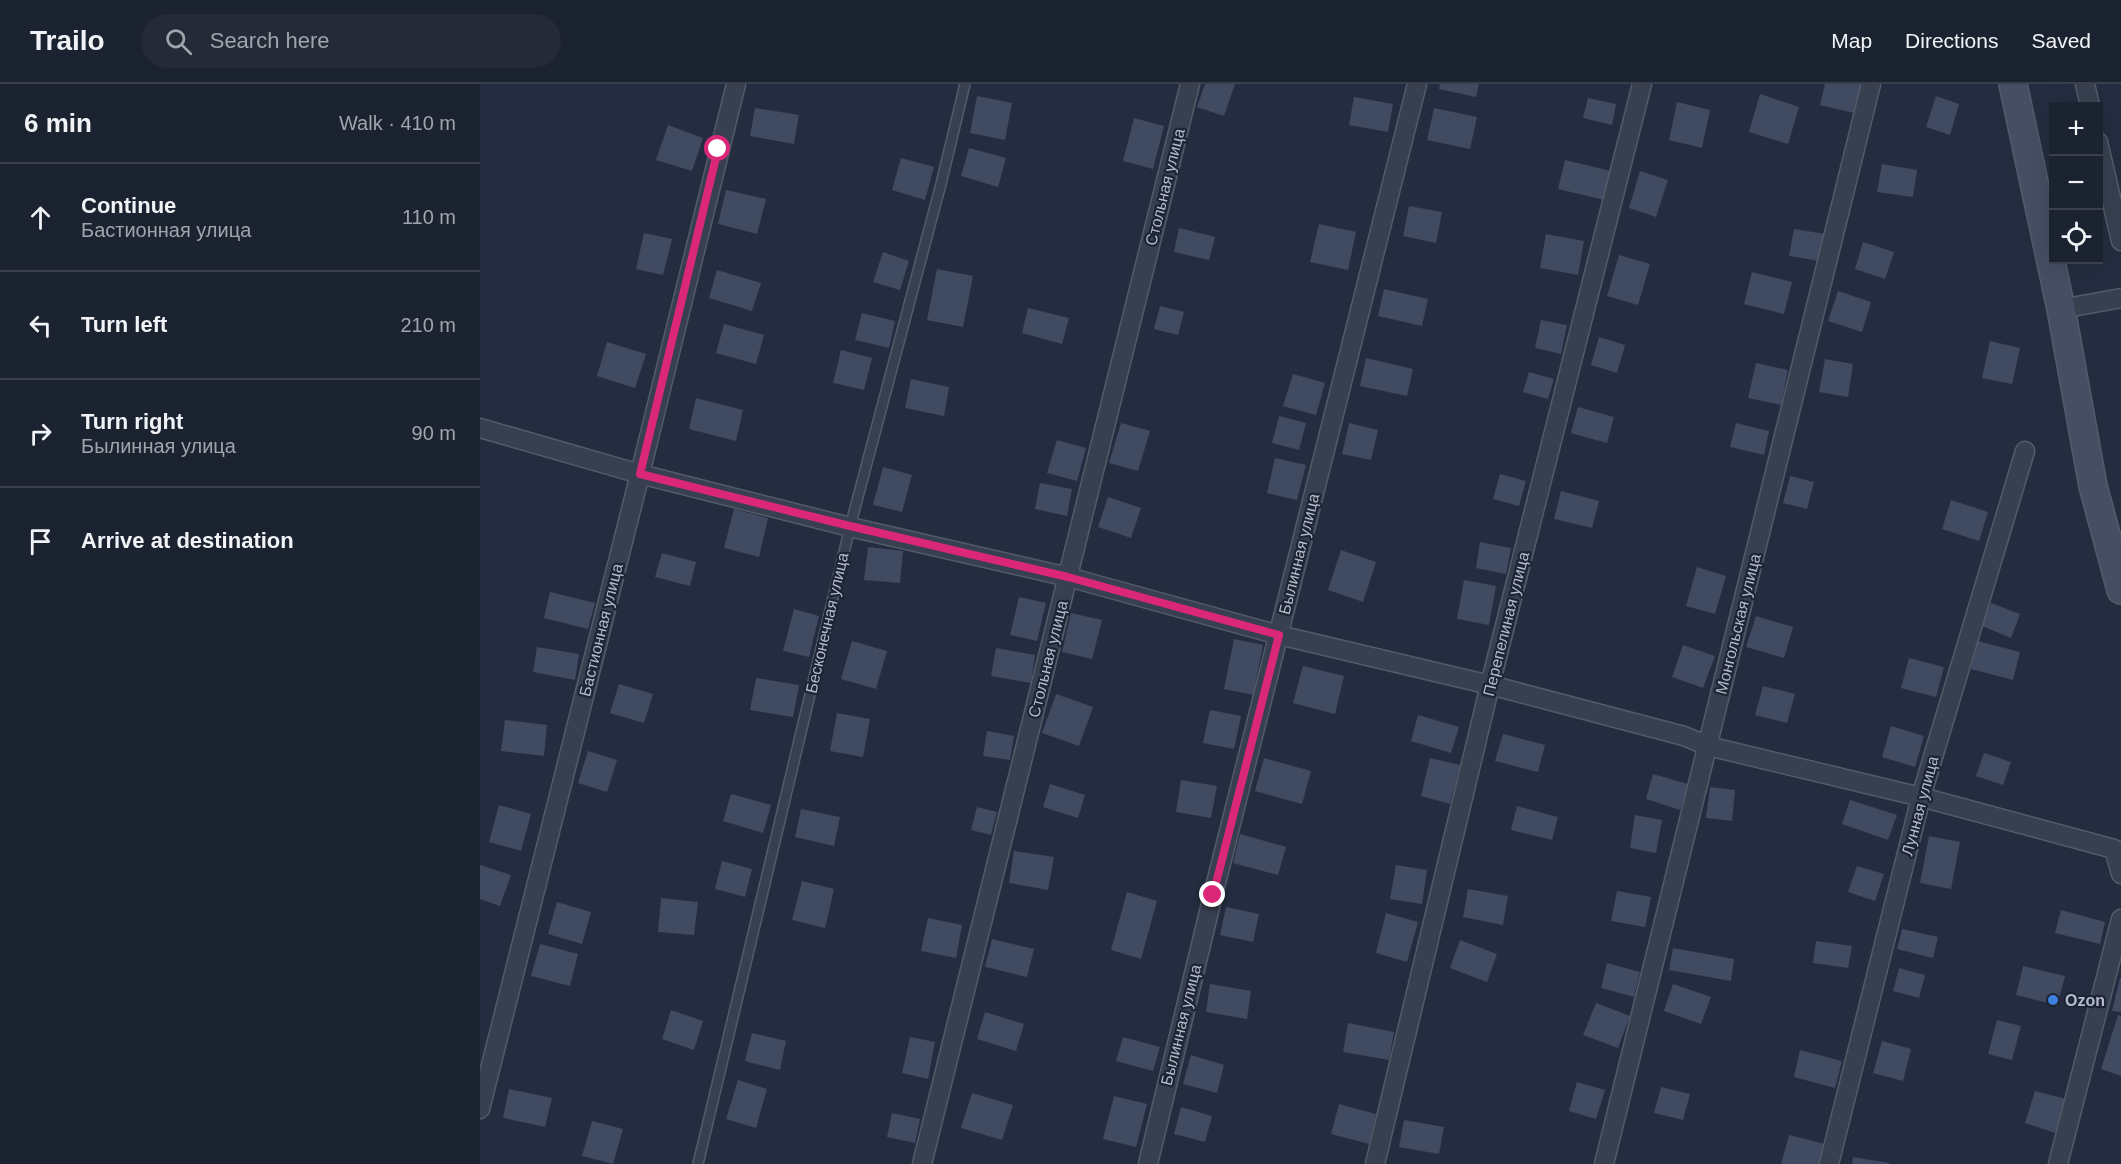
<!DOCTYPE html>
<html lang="en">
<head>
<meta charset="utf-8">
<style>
  body { margin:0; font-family:Arial,sans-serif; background:#242a38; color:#f1f3f6 }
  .controls { position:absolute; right:18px; top:18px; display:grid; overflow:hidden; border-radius:0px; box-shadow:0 6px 24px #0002 }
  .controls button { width:54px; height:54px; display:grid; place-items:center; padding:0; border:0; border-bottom:2px solid #393f4c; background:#1b2230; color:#f1f3f6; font:30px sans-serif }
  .stop { position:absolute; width:18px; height:18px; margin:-14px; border:4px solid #db2777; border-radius:50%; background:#fff }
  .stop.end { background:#db2777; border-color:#fff; box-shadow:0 2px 6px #0008 }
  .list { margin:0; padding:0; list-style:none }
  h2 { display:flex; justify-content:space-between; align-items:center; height:78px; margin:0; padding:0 24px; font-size:26px }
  h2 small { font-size:20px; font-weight:400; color:#a0a4ab }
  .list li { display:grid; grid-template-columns:39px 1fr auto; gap:18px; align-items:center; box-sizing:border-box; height:108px; padding:0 24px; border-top:2px solid #393f4c }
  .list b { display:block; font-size:22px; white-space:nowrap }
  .list p { margin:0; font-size:20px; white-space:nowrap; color:#a0a4ab }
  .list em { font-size:20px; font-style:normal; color:#a0a4ab }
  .icon { flex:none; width:33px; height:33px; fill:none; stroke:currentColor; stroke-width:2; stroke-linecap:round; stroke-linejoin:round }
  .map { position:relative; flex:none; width:1641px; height:1080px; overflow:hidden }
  header { display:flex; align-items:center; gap:36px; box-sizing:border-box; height:84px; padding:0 30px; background:#1b2230; border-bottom:2px solid #393f4c }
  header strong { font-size:28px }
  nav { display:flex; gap:33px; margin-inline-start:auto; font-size:21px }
  .search { width:420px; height:54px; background:#242a38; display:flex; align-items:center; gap:15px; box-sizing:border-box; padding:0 21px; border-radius:33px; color:#a0a4ab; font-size:22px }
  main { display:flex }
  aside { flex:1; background:#1b2230 }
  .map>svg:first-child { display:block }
</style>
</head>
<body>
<header>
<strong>Trailo</strong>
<div class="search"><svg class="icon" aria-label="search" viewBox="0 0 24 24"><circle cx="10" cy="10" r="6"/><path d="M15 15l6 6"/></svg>Search here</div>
<nav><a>Map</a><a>Directions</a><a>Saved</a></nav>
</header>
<main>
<aside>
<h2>6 min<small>Walk · 410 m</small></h2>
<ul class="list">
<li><svg class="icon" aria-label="ahead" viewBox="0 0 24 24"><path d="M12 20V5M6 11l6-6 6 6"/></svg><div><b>Continue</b><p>Бастионная улица</p></div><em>110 m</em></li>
<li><svg class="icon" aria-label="left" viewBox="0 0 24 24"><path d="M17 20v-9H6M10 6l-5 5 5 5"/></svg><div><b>Turn left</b></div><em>210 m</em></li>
<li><svg class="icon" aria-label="right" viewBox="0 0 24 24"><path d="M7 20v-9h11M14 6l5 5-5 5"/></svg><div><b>Turn right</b><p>Былинная улица</p></div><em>90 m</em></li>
<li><svg class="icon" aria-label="arrive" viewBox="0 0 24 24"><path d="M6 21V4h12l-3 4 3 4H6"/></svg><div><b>Arrive at destination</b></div></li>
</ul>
</aside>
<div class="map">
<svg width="1641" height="1080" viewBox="0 0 1641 1080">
  <rect width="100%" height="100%" fill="#242d40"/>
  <g fill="#404a60">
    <path d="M725,0H755L744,32L717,23Z"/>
    <path d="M960,0H999L996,13L959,5Z"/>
    <path d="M1345,0H1381L1374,29L1340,21Z"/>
    <path d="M1280,10L1319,23L1308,60L1269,48Z"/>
    <path d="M497,12L532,19L525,56L490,49Z"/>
    <path d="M1456,12L1479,20L1470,51L1446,43Z"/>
    <path d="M874,13L913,20L908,48L869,41Z"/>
    <path d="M1108,14L1136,20L1132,41L1103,34Z"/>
    <path d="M1197,18L1230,26L1222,64L1189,56Z"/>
    <path d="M275,24L319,31L314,60L270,52Z"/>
    <path d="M954,24L997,33L990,65L947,56Z"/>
    <path d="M654,34L684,42L673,85L643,77Z"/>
    <path d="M188,41L223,54L212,87L176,76Z"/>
    <path d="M489,64L526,74L518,103L481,92Z"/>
    <path d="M421,74L454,83L445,116L412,106Z"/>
    <path d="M1085,76L1131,87L1124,116L1078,105Z"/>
    <path d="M1402,80L1437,86L1433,113L1397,108Z"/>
    <path d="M1160,87L1188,96L1176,133L1149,124Z"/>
    <path d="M246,106L286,115L277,150L238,140Z"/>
    <path d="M929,122L962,128L956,159L923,152Z"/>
    <path d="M839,140L876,148L868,186L830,178Z"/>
    <path d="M699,144L735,153L729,176L694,168Z"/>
    <path d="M1314,145L1345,150L1340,177L1309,172Z"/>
    <path d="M164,149L192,155L183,191L156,185Z"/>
    <path d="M1066,150L1104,157L1098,191L1060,184Z"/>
    <path d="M1383,158L1414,168L1405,195L1375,185Z"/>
    <path d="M403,168L429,177L420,206L393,198Z"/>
    <path d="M1139,171L1170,180L1158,221L1127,212Z"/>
    <path d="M457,185L493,192L483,243L447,236Z"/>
    <path d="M237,186L281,199L272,227L229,214Z"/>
    <path d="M1272,188L1312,198L1304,230L1264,220Z"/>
    <path d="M904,205L948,215L942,242L898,232Z"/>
    <path d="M1358,207L1391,218L1382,248L1348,237Z"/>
    <path d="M680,222L704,228L698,251L674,245Z"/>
    <path d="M548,224L589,234L582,260L542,249Z"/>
    <path d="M382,229L415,237L409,264L375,256Z"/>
    <path d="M1061,236L1087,241L1081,270L1055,264Z"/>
    <path d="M244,240L284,251L276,280L236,269Z"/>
    <path d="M1119,253L1145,261L1137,289L1111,281Z"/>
    <path d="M1510,257L1540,264L1532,300L1502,294Z"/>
    <path d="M127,258L166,270L155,304L117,292Z"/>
    <path d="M361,266L392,274L384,306L353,299Z"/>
    <path d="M886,274L933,285L927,312L880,302Z"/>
    <path d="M1345,275L1373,280L1368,313L1339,308Z"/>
    <path d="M1276,279L1308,286L1301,321L1268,314Z"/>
    <path d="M1049,288L1074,295L1068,315L1043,308Z"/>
    <path d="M813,290L845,299L836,331L803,322Z"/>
    <path d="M431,295L469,303L464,332L425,324Z"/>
    <path d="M216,314L263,326L256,357L209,345Z"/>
    <path d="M1098,323L1134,333L1127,359L1091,349Z"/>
    <path d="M799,332L826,339L819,366L792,359Z"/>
    <path d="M641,339L670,347L658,387L629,379Z"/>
    <path d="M869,339L898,346L891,376L862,370Z"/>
    <path d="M1256,339L1289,347L1284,371L1250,363Z"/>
    <path d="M577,356L606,364L597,397L567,389Z"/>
    <path d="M795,374L826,381L817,416L787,409Z"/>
    <path d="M403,383L432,391L422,428L393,421Z"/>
    <path d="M1020,390L1046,397L1039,422L1013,415Z"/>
    <path d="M1310,392L1334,398L1327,425L1303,419Z"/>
    <path d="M560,399L592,405L587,432L555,425Z"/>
    <path d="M1081,407L1119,417L1112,444L1074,435Z"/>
    <path d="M628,413L661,424L651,454L618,443Z"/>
    <path d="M1471,416L1508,428L1499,457L1462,445Z"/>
    <path d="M254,425L288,434L279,473L244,464Z"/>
    <path d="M1000,458L1031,464L1026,490L996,484Z"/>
    <path d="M388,463L423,467L420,499L384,496Z"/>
    <path d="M861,466L896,478L883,518L848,506Z"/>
    <path d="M182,469L216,478L210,502L175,493Z"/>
    <path d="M1217,483L1246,492L1235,530L1206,522Z"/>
    <path d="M984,496L1016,502L1009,541L977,535Z"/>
    <path d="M70,508L115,519L108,545L64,534Z"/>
    <path d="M539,513L566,519L557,557L530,551Z"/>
    <path d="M1511,519L1540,530L1531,554L1502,542Z"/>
    <path d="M314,525L339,532L329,573L303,567Z"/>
    <path d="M591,529L622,536L612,575L582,568Z"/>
    <path d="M1276,532L1313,543L1304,574L1266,563Z"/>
    <path d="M754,555L783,561L773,611L744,605Z"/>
    <path d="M372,557L407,567L396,605L361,595Z"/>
    <path d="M1498,557L1540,568L1533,596L1491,585Z"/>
    <path d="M1203,561L1235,572L1223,604L1192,593Z"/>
    <path d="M57,563L99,570L95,596L53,588Z"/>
    <path d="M516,564L555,571L551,599L511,592Z"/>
    <path d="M1429,574L1464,583L1456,613L1421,604Z"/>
    <path d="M823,582L864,592L855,630L813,619Z"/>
    <path d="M276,594L319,601L313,633L270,626Z"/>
    <path d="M139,600L173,610L164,639L130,629Z"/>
    <path d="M1283,602L1315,610L1307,639L1275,631Z"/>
    <path d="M576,610L613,623L599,662L562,649Z"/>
    <path d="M730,626L761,632L754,665L723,659Z"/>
    <path d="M357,629L390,635L383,673L350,667Z"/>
    <path d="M938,631L979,643L971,669L931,657Z"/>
    <path d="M25,636L67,641L64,672L21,667Z"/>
    <path d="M1411,642L1444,652L1435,683L1402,673Z"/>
    <path d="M507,647L534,652L530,676L503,672Z"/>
    <path d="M1023,650L1065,661L1058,688L1015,677Z"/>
    <path d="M108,667L137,676L127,708L98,699Z"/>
    <path d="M1504,669L1531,678L1523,701L1496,692Z"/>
    <path d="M784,674L831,687L822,720L775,707Z"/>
    <path d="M950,674L980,681L970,720L941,712Z"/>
    <path d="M1173,690L1208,700L1200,726L1166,715Z"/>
    <path d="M701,696L737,702L731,734L696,728Z"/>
    <path d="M570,700L605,711L598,734L563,723Z"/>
    <path d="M1230,703L1255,706L1252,737L1226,734Z"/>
    <path d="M251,710L291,721L283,749L243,737Z"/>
    <path d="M1370,716L1417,731L1408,756L1362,740Z"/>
    <path d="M19,721L51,730L41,767L9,758Z"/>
    <path d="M1037,722L1078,733L1072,756L1031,746Z"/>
    <path d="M497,723L517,728L511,751L491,746Z"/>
    <path d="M321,725L360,733L354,762L315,753Z"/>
    <path d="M1155,731L1182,736L1176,769L1150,764Z"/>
    <path d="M760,750L806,763L798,791L753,779Z"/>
    <path d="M1449,752L1480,758L1471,805L1440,799Z"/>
    <path d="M534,767L574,773L568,806L529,799Z"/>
    <path d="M242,777L272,785L265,813L235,805Z"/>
    <path d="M0,781L31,791L20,822L0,815Z"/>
    <path d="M916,781L947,786L942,820L910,815Z"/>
    <path d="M1377,782L1404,790L1395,817L1368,808Z"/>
    <path d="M322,797L354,805L345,844L312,836Z"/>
    <path d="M988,805L1028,812L1023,841L983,833Z"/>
    <path d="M1137,807L1171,813L1165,843L1131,837Z"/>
    <path d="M647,808L677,817L661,875L631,866Z"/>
    <path d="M181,814L218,818L214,851L178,848Z"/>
    <path d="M77,818L111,828L102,860L68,850Z"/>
    <path d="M746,823L779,830L773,858L740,851Z"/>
    <path d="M1581,826L1625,838L1620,860L1575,849Z"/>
    <path d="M906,829L938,838L927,878L896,869Z"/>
    <path d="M448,834L482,841L476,874L441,867Z"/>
    <path d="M1422,845L1458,853L1453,874L1417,865Z"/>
    <path d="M512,855L554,865L547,893L505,883Z"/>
    <path d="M980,856L1017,870L1007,898L970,884Z"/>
    <path d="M1336,857L1372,862L1368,884L1333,879Z"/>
    <path d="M60,860L98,870L90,902L51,892Z"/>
    <path d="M1193,864L1254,875L1251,897L1189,886Z"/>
    <path d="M1127,879L1160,888L1154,913L1121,904Z"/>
    <path d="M1543,882L1585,892L1577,921L1536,911Z"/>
    <path d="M1419,884L1445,891L1439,914L1413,907Z"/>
    <path d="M1640,894H1641V928L1632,927Z"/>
    <path d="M730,900L771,907L767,935L726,928Z"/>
    <path d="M1193,900L1231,913L1221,940L1184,927Z"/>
    <path d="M1116,919L1150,932L1138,964L1103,951Z"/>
    <path d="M191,926L223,937L214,966L182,955Z"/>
    <path d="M505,928L544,940L536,967L497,955Z"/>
    <path d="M1638,931L1641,932V992L1621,985Z"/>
    <path d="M1517,936L1541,942L1532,976L1508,970Z"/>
    <path d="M868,939L914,948L909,976L863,968Z"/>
    <path d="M272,949L306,957L300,986L265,977Z"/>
    <path d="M430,953L455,958L448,995L422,989Z"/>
    <path d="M643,953L680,963L673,987L636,977Z"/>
    <path d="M1402,957L1431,965L1423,997L1393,989Z"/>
    <path d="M1320,966L1362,977L1355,1004L1314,993Z"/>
    <path d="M711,971L744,981L737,1009L703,1000Z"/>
    <path d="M258,996L287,1005L276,1044L246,1035Z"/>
    <path d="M1097,998L1125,1006L1116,1035L1089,1027Z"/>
    <path d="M1181,1003L1210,1010L1203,1036L1174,1029Z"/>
    <path d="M29,1005L72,1014L65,1043L23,1034Z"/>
    <path d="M1555,1007L1586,1015L1575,1049L1545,1039Z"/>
    <path d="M492,1009L533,1021L522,1056L481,1044Z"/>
    <path d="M634,1012L667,1020L656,1063L623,1055Z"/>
    <path d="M859,1020L896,1030L889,1060L851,1050Z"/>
    <path d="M701,1023L732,1032L725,1058L694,1050Z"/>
    <path d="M412,1029L440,1035L435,1059L407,1053Z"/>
    <path d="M924,1036L964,1043L959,1070L919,1063Z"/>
    <path d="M112,1037L143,1045L133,1080L102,1072Z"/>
    <path d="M1309,1051L1345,1060L1339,1080H1301Z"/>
    <path d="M1373,1073L1409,1079V1080H1372Z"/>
  </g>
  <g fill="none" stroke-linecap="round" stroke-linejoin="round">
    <g stroke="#535b6a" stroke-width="12">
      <path id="lane" d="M218,1080L370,443L461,100L485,0"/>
    </g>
    <g stroke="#535b6a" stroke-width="21">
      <g id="street">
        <path d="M1605,0L1610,22"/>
        <path d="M1618,58L1641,157"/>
        <path d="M1581,225L1641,214"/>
        <path d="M0,344L160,390L370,443L588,493L799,551L1010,601L1204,652L1228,662L1441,713L1634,765L1641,790"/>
        <path d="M0,1025L160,390L256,0"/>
        <path d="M442,1080L710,0"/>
        <path d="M668,1080L733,811L937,0"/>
        <path d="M895,1080L1010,601L1162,0"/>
        <path d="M1124,1080L1391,0"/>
        <path d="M1349,1080L1441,713L1545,367"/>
        <path d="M1578,1080L1641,835"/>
      </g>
    </g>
    <g stroke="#535b6a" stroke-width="30">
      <path id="secondary" d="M1533,0L1581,225L1613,402L1641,506"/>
    </g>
    <use href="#lane" stroke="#384050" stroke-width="9"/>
    <use href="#street" stroke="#384050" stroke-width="18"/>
    <use href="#secondary" stroke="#464e63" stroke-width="27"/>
  </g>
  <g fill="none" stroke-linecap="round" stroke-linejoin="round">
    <path stroke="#db2777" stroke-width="8" d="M238,65L160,390L370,442L588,493L799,551L733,811"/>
  </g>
  <circle fill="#3f7fe0" stroke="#1d2535" stroke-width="2" cx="1573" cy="916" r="6"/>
  <g text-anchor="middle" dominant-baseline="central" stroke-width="4.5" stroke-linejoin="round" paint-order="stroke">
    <g font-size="16" fill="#b4bbca" stroke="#1d2535">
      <text transform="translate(685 103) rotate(-76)">Стольная улица</text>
      <text transform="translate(819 470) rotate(-76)">Былинная улица</text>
      <text transform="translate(347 539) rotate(-77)">Бесконечная улица</text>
      <text transform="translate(1026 540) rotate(-76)">Перепелиная улица</text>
      <text transform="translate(1258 540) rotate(-76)">Монгольская улица</text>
      <text transform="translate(121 546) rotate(-76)">Бастионная улица</text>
      <text transform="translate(568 575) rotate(-76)">Стольная улица</text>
      <text transform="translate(1440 722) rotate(-75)">Лунная улица</text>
      <text transform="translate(701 941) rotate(-76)">Былинная улица</text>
    </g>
    <g font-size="16" font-weight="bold" fill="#b4bbca" stroke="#1d2535" text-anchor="start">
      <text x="1585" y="916">Ozon</text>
    </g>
  </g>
</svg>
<div class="controls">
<button>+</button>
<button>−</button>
<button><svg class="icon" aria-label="locate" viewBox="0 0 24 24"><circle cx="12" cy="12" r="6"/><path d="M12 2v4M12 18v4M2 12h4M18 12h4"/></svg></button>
</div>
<div class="stop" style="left:238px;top:65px"></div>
<div class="stop end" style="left:733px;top:811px"></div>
</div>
</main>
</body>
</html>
